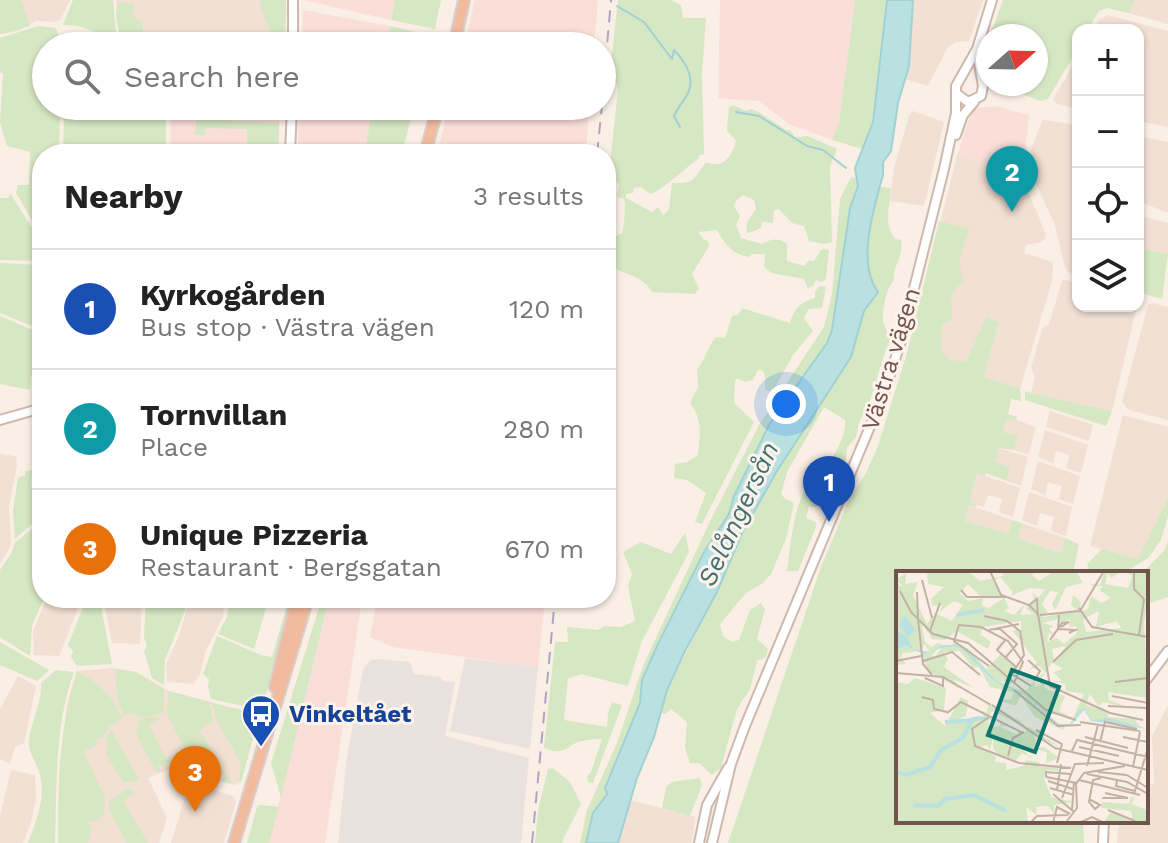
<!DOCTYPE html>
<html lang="en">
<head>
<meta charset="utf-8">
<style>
  body { margin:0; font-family:"Work Sans",sans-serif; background:#f2f2f2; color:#222 }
  .controls { position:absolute; right:24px; top:24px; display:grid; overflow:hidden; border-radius:16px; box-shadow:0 2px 6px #0004 }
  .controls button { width:72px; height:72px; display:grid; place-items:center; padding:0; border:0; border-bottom:2px solid #e0e0e0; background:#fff; color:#222; font:40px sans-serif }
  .compass { position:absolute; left:976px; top:24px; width:72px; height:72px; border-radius:50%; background:#fff; box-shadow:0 2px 6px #0004; rotate:70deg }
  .you { position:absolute; left:786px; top:404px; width:28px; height:28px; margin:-20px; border:6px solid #fff; border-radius:50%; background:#1a73e8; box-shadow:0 0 0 12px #1a73e833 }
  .badge { display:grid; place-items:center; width:52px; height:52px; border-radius:50%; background:#7c3aed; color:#fff; font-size:26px; font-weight:700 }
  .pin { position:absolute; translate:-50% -66px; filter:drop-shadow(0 2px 4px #0008) }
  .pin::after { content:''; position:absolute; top:42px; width:28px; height:24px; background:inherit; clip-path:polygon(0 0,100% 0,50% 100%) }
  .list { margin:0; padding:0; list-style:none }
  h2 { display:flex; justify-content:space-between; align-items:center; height:104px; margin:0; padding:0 32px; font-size:34px }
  h2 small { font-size:26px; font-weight:400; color:#767676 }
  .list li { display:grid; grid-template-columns:52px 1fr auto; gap:24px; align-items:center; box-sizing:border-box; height:120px; padding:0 32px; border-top:2px solid #e0e0e0 }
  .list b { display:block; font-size:30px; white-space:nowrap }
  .list p { margin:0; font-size:26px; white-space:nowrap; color:#767676 }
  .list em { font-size:26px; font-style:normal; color:#767676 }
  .icon { flex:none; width:44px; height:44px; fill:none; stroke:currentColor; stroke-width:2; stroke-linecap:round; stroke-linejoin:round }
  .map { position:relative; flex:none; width:1168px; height:843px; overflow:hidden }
  .search { position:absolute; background:#fff; box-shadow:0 2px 6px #0004; left:32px; top:32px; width:584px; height:88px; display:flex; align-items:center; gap:20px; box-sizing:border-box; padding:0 28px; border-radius:44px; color:#767676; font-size:30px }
  .panel { position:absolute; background:#fff; box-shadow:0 2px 6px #0004; left:32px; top:144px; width:584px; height:464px; border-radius:32px }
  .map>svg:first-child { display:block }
</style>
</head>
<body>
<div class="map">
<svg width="1168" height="843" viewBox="0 0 1168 843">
  <rect width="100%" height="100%" fill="#faefe4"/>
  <g fill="#f1e0d3">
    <path d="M0,0H70L61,19L54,22L36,21L18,31L0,34Z"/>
    <path d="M116,0H286L285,46H128L119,33Z"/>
    <path d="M913,0H983L969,41L956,42L948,47L928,86L905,79L909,66Z"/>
    <path d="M1135,0H1168V24L1129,13Z"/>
    <path d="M1108,15L1168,31V127L1138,121V30H1094L1099,20Z"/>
    <path d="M1078,57V109L1057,104L1053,99Z"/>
    <path d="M170,106H282L280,114L171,111Z"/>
    <path d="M913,111L944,122L924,206L890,201L894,168L909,116Z"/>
    <path d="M1043,120L1078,125V275L1068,272L1065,268L1055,225L1035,181L1031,149Z"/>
    <path d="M1138,136L1168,142V213L1138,201Z"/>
    <path d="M957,156L985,162L983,171L1016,180L1022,178L1046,234L1045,239L1041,242L1026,245L1024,253L1053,262L1052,281L1020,389L984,378L999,322L986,317L961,375L908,350Z"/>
    <path d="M1138,212L1145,217L1168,223V254L1138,248Z"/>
    <path d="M1065,280L1078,283V306H1137L1112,411L1031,393L1035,377L1031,368L1043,327L1049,324L1062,281Z"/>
    <path d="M1152,303L1168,307V420L1129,410L1122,402L1148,305Z"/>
    <path d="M1050,411L1093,425L1089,441L1046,427Z"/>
    <path d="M1123,415L1168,427V498L1138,559L1090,546Z"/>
    <path d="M1007,417L1036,427L1029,454L1014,450L1018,436L1003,432Z"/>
    <path d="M1045,430L1088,445L1081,473L1066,468L1070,455L1056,451L1053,463L1038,457Z"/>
    <path d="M999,448L1028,457L1021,486L1007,481L1010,467L996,463Z"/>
    <path d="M0,454L16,456L17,466L9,506L11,545L0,564Z"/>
    <path d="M1038,461L1080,476L1073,504L1059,499L1062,486L1048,482L1045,495L1031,489Z"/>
    <path d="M977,473L1020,488L1013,517L999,512L1002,499L988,495L984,507L970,502Z"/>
    <path d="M1029,492L1072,507L1066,536L1051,531L1054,517L1040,513L1037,526L1022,520Z"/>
    <path d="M969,505L1012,520L1008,535L965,521Z"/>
    <path d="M1022,523L1065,538L1061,553L1018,539Z"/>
    <path d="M47,598H82L59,656L34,655L33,631Z"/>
    <path d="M107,598H142L140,644L112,643L105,607Z"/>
    <path d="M190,598H225L223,617L206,650L200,674L194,684L167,682L166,664L179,636Z"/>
    <path d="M112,668L136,672L169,691L257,714L259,717L241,782L235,785L172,768L148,778L167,818L159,843H58L59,773L67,703L77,671Z"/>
    <path d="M18,676L36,686L24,743L15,747L10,764L0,759V709Z"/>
    <path d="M1168,705V843H1117L1119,821H1146V783L1154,784L1152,736Z"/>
    <path d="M11,770L35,775L36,798L31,822L23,843H0V816Z"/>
    <path d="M190,782L233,796L236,801L224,843H171Z"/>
    <path d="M630,800L695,817L692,843H618Z"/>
  </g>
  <g fill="#faded8">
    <path d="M303,0H395L391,20Z"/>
    <path d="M475,0H598L594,46H464Z"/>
    <path d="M720,0H855L839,123L832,140L789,124L759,101L718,98Z"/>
    <path d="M303,10L390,26L386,46H302Z"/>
    <path d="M299,106H373L364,154H298Z"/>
    <path d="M449,106H589L586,154H437Z"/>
    <path d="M995,106L1029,115L1022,178L1016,180L983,172L985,162L957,156L971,113L975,108Z"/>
    <path d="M171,111L280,114L278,154H170Z"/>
    <path d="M329,598L361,606L325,843H269Z"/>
    <path d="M377,598H545L538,667L392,647L370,637Z"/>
  </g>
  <g fill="#eae2de">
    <path d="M465,658L538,667L530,749L450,731Z"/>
    <path d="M381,659L410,662L414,674L441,677L443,681L455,682L445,736L529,758L521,843H338L347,757L363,669L371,660Z"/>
  </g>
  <g fill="#d6e7c4">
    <path d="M0,0H21L30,26L0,34Z"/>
    <path d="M73,0H113L116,34L123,46H108C97,29 82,25 63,25Z"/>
    <path d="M259,0H286L285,46H274C273,30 262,17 259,0Z"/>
    <path d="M395,0H441L435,29L391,20Z"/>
    <path d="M618,0H671L681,5L683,18H706L702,74L704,154L699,155L698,159C685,168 662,191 650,194L641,187L634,188L633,193L626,194V198L652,212L658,207L663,215L669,209L672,183C694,184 693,180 706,162C723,170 732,156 736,141L727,130L729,107L733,105L746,111L752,109C765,114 781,129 791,131L795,137L808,136L837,149L830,166L832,242L824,244L809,241L804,226L792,223L779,209L774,210L773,223L761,222L762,226L758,230L747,233C744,221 752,217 756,208L754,200L743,195L736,201L734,206L740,216L736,225L741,238L762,244C771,239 778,237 787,244V261L804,266L808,261H814L822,249L829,250L826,279L822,282L816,280L813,286L808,288L804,279L771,273L764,266L765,254H753L748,257C731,253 725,244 717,230L698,232L704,240L708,241L709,246L692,274L699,289L695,294L652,292C642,274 624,276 609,264L614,237L622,233C624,227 626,204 624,199L617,197L619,185L609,172L618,90L611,63Z"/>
    <path d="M855,0H886L872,122L863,149L832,140L839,123Z"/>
    <path d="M1003,0H1135L1129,13L1107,8L1099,11L1088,30H1078V48L1048,99L1041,101L993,84H1036V36H990Z"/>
    <path d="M119,2L134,4L133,16L142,22L145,46H128C119,34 112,16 119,2Z"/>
    <path d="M38,26L56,28L62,45L46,46V106H60L59,154H42V237L16,193L18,185H29L30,152L7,146L0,122L3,74L0,72V38Z"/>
    <path d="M390,26L433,36L430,46H386Z"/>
    <path d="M69,106H166V154H63L64,111Z"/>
    <path d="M373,106H414L402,154H364Z"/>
    <path d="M196,119L279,123L278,154H247V129L206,128L205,135H195Z"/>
    <path d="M851,177L856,178L858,186L850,208L832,330L827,343L770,423L734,496L729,514L704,553L657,646L642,679L640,703L605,788L607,794L593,813L586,843H580L587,810L617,743L643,666L711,519L759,425L824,327L832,294L840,199Z"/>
    <path d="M880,187L891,188C890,206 883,223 895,239L901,240C904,257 892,267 894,280C886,289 882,309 883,321C884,327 889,334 891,340L885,352L869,404L859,422L856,437L847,448L846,460L829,502L825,507H809L806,518L816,522V527L798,571H787C791,544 793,507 808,484C812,478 818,476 822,472C832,460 847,436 845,420L824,407L787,472L781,494L785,499L794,503L786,539L771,574L763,583L746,593L720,624L723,636L732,642L739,640L750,610L761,603L765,609L757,639L768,649L766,657L757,661L750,689L737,709L721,768L712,775L699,763H690L685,748L687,722L671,709L665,714L661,713L667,690L717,592L742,533L777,471L851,357L864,311L878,293C857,264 872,218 880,187Z"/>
    <path d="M10,193L42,244V261L0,260V198H9Z"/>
    <path d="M939,221L969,229L959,261L963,280L951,296L952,319L942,325L941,350L950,360L966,362L986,317L999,322L984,377L1020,389L1021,401L1011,399L1008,414L1017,417L1016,420L1007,418L1003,432L1018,436L1014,450L999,448L996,462L1010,467L1007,481L986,473L985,476L977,473L970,502L977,505L976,507L969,505L965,521L1008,534L1012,520L1022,523L1018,539L1061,553L1065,538L1079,544L1073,573H898V821H1083L1084,843H728L821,567L849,500L866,473L878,446L908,350Z"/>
    <path d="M1138,248L1168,254L1162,299L1138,292Z"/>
    <path d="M0,263L42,265V330L0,313Z"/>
    <path d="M820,286L826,287L822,308L809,309L804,318L813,331L793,355L772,393L765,389V375L762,370H758L753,380L745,382L737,378L735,381L734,403L754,422L702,524L695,522L706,493L687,480L674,478L675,464L687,462L698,455C700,435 703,420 690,403L698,387L697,370C705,360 708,346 716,337L725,338L732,316L739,314L742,308L790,323C794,310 799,302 815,298V291Z"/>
    <path d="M0,316L42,334V391H35L34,376H31L30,390L0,384Z"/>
    <path d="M1025,391L1031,393L1112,411L1106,426L1025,400Z"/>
    <path d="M32,470L31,487L38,488L42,493V515L15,539L13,511L18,478L25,475V471Z"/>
    <path d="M1168,498V516L1161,540L1148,558L1123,573H1087L1088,563L1102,549L1138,559Z"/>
    <path d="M42,520L44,598L32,626L30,656L0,637V570L11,554L15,543Z"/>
    <path d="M685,533L689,552L642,641L628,686L581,674L568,679L564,720L607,727L608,713L612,702L622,705L593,783L588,782L587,776L591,772L602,739C597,739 587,740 582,741C566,744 568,757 544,748L555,642H568L567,627L598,630L604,626L621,627L635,621L628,586L632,574L623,552L641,542L671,554Z"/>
    <path d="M1168,541V597L1147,604L1146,606V573H1142L1164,551Z"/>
    <path d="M87,598H104L102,612L112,664L77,666L71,657L73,651L68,645Z"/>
    <path d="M146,598H187V606L165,660L164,685L152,678L144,651L147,646L144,637Z"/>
    <path d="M229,598H269L254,649L218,634L227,617Z"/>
    <path d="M289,598H292L262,710L211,699L208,687L209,679L203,674L217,636L261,655L272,657Z"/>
    <path d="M322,598H329L281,797L271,763Z"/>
    <path d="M0,642L49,670L37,681L0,665Z"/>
    <path d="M115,669L136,672L164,689V713L139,718L134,713L124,715L118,703Z"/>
    <path d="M56,670L74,672C54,728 57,784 55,843H28C36,822 46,798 40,775C37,763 27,751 29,739C32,720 42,703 41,683Z"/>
    <path d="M77,671L95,682L113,700L122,718L108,728L103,737L97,739L96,745L83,752L105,797L104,815L95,822L90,821L89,826L92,827L88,843H58C58,784 59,728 77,671Z"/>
    <path d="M169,691L209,702L213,722L201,729L191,761L167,714Z"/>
    <path d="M212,703L257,714L259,717L241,782L239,783L241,763L217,721Z"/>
    <path d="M149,717L161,718L149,726L166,758L171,756L174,768L170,762L159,767L160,772L156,771L136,734L139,720Z"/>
    <path d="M111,730L136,774L139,780L123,782L106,754L108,744L105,738Z"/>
    <path d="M201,732L225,775L228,774L231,783L223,782L225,775L191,766Z"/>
    <path d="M553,768L570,782L581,804L562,841L564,843H535L538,810L548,769Z"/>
    <path d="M700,778L702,785L690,816L662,808L666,787L672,782Z"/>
    <path d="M126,789L133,790L135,793L123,801L148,843H127L109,810V801Z"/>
    <path d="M260,805L279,807L269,843H247L257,807Z"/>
  </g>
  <path fill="#bae1e2" stroke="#a1d1d3" stroke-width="2" d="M887,0H913L909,66L898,103L891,151L883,162V175C874,208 856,263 878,292L864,311L851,357L777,471L742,533L717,592L684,653L667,690L654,737L637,778L618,843H586L593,813L607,794L605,788L640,703L642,680L657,646L704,552L729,514L734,496L770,423L827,343L832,330L850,208L858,186L855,168L873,122Z"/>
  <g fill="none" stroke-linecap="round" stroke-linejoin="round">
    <g stroke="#a1d1d3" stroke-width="2">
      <path d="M617,6L644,22L672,59L674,50C684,60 696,78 688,93C684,101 678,107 674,116L680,127"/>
      <path d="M736,112L759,116L807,146L823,150L846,168"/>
    </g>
    <g stroke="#cdb8ae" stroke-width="12">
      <g id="tertiary">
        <path d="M293,46V0"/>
        <path d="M957,94L968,102L981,96L983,86L977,52"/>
        <path d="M956,135L963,115L974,102"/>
        <path d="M290,154L292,106"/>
        <path d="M0,420L42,408"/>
        <path d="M1146,680L1168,651"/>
        <path d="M699,843L707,805L728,768"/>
        <path d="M712,843L731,764L745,726L884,393L900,344L944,169L956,113V86L977,49L992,0"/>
        <path d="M1103,843L1104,821"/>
      </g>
    </g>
    <g stroke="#d7cfcd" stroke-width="14">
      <g id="trunk">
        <path d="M454,46L464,0"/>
        <path d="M425,154L438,106"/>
        <path d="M275,687L297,598"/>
        <path d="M234,843L308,598"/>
      </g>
    </g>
    <use href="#tertiary" stroke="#fff" stroke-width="8"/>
    <use href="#trunk" stroke="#f2bba0" stroke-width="10"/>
    <g stroke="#b1a4c3" stroke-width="2" stroke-dasharray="12 8" stroke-linecap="butt">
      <path d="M602,102L611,0"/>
      <path d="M597,154L602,106"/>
      <path d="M532,843L555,598"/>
    </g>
  </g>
  <defs>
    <g id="bus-pin" transform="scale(2)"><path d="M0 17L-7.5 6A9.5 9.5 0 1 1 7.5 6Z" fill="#1a4fb4" stroke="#fef3ea"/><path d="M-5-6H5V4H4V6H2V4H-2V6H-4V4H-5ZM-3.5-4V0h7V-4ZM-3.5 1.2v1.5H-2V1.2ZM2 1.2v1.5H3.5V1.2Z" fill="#fff"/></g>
  </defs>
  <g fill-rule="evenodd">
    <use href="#bus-pin" x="261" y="714"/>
  </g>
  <g text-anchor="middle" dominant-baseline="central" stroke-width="6" stroke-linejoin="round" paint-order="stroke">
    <g font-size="24" fill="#71544c" stroke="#fef3ea">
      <text transform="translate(891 359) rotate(-73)">Västra vägen</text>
    </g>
    <g font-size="24" font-weight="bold" fill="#164399" stroke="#fef3ea" text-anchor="start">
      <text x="289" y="714">Vinkeltået</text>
    </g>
    <g font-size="26" font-style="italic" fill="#417276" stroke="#fef3ea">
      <text transform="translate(738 514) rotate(-65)">Selångersån</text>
    </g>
  </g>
  <g transform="translate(896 571)">
    <rect width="252" height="252" fill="#faefe4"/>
    <path d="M0,0L3,7L11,1L23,0L10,2L9,13L22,11L26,0L17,24L31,53L39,42L56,50L67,34L58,30L43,41L47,34L36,35L35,28L48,16L32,13L31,0H72L84,10L107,5L106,0H139L136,4L143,10L158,0H180L187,12L170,16L159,39L156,33L162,21L154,20L146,33L152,42L144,45L149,46L181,38L175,35L177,24L185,31L184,39L176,44L192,38L195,25L205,32L215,27L203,19L207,15H196L195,13L204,14L209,0H226L215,7L212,1L209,13L232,17L236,5L227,0L252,2V27L247,26L252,28L248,52L252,127L212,121L213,129L234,137L207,131L203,135L194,123L190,134L211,141L212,146L238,148L245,156L196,149L188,137L175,151L188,123L170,120L169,113L157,110H166L157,101L167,98L157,92L170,75L156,78L158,89L145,108L150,118L169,125L163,140L173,144L151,143L137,133L121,119H131L138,110L139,116L145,114L142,107L149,101L143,95L133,99L141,92L117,60L121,58L125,65V50L87,56L84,63L95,71L92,78L61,60L49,69L36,68L25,50L29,71L35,76L42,72L47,74L34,81L29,73L24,80L14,77L19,81L6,82L5,88L1,83L10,93L0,94V80L12,74L0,59V19L1,13L8,16L2,11ZM104,6L117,21L114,25L134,17L149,18L142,27L136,21L138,28L130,38L138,43L124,44L129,33L118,44L108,40L113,37L108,27L92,37L86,34L87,27L72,30L64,22L72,13L84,25L107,26L97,10ZM203,40L200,56L221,50L225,57L190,61L187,48ZM163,48V52L174,48L173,56L180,55L181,62L168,73L161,67L151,71L153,62L160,65L153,58L157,55L146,52ZM58,71L73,78L90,98L105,83L120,96L114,99L117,112L101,110L87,101L96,109L128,124L152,149L169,155L167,159L139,146L125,125L119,135L103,129L116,128L117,121L94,116L83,96L77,97L64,80L48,81L52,88L48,96L78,117L57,108L64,118L32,100L26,82L41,79L35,85L39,86L46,76L65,77L87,98L71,78L56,74ZM19,107L50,117L48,139L34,142L49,155L65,126L72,130L70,145L58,150L89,147L85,139L90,142L93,135L83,129L123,149L131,157L96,140L92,146L103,150L93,149L92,155L103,156L105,151L113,154L104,156L123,164L121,158L127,163L133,156L166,177L138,164L141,177L148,176L163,187L150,192L151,181L132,176L139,183L127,179L137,188L126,182L120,189L106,187L97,178V166L94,179L91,174L83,176L100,185L99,191L110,192V199L128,195L130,189L143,191L144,196L162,194V200L150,199L148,207L155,226L178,231L158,234V243L152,235L140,236L141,244L130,236L132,252H0V116L1,111L12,113ZM235,226L239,227L235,233L252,239V252H207L215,241L237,251L235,240L205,237L206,231L233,233Z" fill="#d6e7c4" fill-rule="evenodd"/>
    <path d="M8,44L20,59L11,67L17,78L34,81L46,74H60L69,77L98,108L126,121L163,153H174L182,140L188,137L196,149L212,147L252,158L195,150L188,139L174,155H163L128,124L96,109L65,77L48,76L29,83L17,79L11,74L0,80V60L12,66L3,55Z" fill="#bae1e2"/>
    <path fill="none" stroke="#bae1e2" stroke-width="4" d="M61,44L88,39M49,151L77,149M0,201L10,204L34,196L45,179L67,167L77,148L90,147M18,234L42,235L49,228L78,224L110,240"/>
    <path fill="none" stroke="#c3b1a7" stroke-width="2" d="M94,0L105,24L133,34L142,43L154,115L214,142M238,0V18L248,28M26,9L36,47M65,19L71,26H108M4,20L15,41L37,63L72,72L150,139L180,149M21,21L22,49M133,34L141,28L142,45M183,37L196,56L252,66M144,44L184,40L208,0M163,44L162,58L179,59L173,62M88,45L111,50L124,60L128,84L116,103L135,115M22,48L27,93L36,104M103,57L121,73L110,86M162,58L154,69L166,52L173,51L165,56M93,59L123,53M34,60L44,32M243,64L248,28M110,68L101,79L120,96M132,89L144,100L138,110M0,90L25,85M27,90L56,81L84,104M157,91L180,69L217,63M93,95L58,70L63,54L85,56L112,70L127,91L118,112M0,102L47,106L95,134M29,107L47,115V107M219,111L252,107M118,119L162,155L185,154M216,125L252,132M26,126L37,129L38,138L51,141M96,134L159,177L252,199M212,135L251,137M51,142L65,131L127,162M214,142L247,149M93,146L76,158L79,175L123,192L175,197M184,151L244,160M140,159L166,173L161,192M189,166L232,177M227,166L252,171M204,171L209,151L241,158M183,176L223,185M176,180L181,169L252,186M112,185L117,167L128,161M191,195L202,154M237,196L244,161M202,201L231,204M191,203L231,211L252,223M231,204L252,217M150,206L181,212M150,206V201L174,203M183,209L244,224M152,210L177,218M221,210L220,215L239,220M154,217L178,224M161,219L165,193M157,223L178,241M238,223L252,177M166,227L179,193L208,192M206,227H232L209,222M193,228L204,234L199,238L193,231L197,209L205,207M176,239L178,211M212,239L239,250M171,250L181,237L180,213L188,202L229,195M134,252L141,245L172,244M157,252L161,236L174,243M183,252L196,246L206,251"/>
    <path fill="#0f766e" fill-opacity="0.15" stroke="#0f766e" stroke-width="4" d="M116,99L163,116L139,181L92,164Z"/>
    <rect width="252" height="252" fill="none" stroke="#71544c" stroke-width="4"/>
  </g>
</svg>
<div class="controls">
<button>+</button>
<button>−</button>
<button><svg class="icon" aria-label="locate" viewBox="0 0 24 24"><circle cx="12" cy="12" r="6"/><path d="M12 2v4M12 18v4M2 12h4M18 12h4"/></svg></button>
<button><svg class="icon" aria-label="layers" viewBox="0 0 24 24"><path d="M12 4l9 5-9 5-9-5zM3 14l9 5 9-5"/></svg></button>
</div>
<svg class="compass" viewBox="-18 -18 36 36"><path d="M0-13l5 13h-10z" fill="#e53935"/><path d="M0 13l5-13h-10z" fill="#767676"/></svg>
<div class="you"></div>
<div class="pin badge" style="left:829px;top:522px;background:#1a4fb4">1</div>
<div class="pin badge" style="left:1012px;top:212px;background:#0f9aa8">2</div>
<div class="pin badge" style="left:195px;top:812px;background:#e8710a">3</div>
<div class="search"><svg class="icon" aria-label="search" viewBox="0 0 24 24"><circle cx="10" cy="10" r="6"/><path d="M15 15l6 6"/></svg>Search here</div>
<section class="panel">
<h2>Nearby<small>3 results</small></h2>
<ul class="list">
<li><span class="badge" style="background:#1a4fb4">1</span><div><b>Kyrkogården</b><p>Bus stop · Västra vägen</p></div><em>120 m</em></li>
<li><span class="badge" style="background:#0f9aa8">2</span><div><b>Tornvillan</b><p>Place</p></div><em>280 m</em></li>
<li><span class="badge" style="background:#e8710a">3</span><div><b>Unique Pizzeria</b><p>Restaurant · Bergsgatan</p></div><em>670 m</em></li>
</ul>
</section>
</div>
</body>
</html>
